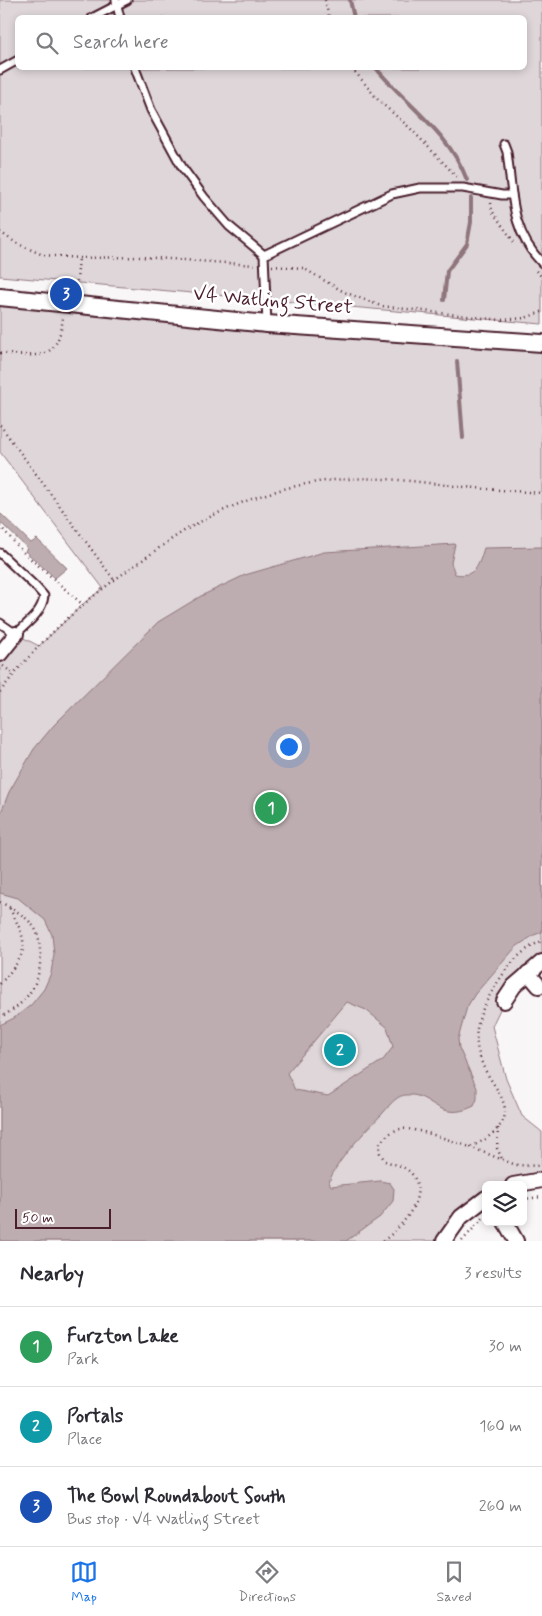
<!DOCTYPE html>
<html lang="en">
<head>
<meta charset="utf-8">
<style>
  body { margin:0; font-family:Mynerve,sans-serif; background:#f7f7f7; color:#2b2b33 }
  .controls { position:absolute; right:15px; bottom:15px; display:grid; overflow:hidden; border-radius:8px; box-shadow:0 2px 8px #0003 }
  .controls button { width:45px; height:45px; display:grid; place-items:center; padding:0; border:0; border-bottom:1px solid #e1e1e2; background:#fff; color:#2b2b33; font:25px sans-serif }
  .scale { position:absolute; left:15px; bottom:12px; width:96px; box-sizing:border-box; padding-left:5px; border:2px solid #4a1f2b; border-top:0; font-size:14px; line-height:18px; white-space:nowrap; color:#4a1f2b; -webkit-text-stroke:4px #fff; paint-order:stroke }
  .you { position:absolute; left:288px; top:746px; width:18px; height:18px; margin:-12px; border:4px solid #fff; border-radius:50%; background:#1a73e8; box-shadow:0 0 0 8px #1a73e833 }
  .badge { display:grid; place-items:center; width:32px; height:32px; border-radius:50%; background:#1a73e8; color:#fff; font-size:16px; font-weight:700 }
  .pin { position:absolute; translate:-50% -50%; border:2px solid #fff; box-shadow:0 1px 5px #0006 }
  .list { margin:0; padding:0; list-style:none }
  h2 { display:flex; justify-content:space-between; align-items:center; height:65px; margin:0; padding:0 20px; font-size:21px }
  h2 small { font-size:16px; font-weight:400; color:#7c7c81 }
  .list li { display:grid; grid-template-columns:32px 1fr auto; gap:15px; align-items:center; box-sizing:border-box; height:80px; padding:0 20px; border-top:1px solid #e1e1e2 }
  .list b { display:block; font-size:19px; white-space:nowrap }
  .list p { margin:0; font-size:16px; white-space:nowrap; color:#7c7c81 }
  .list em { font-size:16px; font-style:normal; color:#7c7c81 }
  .icon { flex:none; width:28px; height:28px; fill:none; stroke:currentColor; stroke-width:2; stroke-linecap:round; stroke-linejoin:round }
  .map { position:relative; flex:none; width:542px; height:1241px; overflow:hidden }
  .search { position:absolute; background:#fff; box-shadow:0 2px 8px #0003; left:15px; right:15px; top:15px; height:55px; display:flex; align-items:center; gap:12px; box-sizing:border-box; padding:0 18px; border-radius:8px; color:#7c7c81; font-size:19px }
  .sheet { height:305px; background:#fff }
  nav { display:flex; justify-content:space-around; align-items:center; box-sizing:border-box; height:70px; border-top:1px solid #e1e1e2; background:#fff; font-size:14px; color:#7c7c81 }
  nav a { display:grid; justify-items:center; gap:2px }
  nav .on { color:#1a73e8 }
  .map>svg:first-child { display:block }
</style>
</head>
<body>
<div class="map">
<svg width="542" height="1241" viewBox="0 0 542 1241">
  <rect width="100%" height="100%" fill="#f8f6f7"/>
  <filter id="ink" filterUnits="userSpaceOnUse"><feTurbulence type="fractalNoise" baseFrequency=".02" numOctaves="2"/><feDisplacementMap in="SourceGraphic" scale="10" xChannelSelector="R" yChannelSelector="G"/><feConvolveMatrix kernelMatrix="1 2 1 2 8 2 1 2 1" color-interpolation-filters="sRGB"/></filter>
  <g filter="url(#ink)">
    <g fill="#ded6d9" stroke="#947a82" fill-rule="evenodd">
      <path d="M0,0H542V324L0,276ZM18,18H524V68H18Z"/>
      <path d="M0,304L542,343V962L504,1001L492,1026L506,1079L522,1116L542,1132V1180L513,1185H486V1198L444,1241H0V654L16,634L39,646L83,604L103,588L0,452Z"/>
    </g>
    <g fill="#bdadb0" stroke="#8f747b" fill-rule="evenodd">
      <path d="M0,513L31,543L37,539L67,568L55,578L25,551L27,548L0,522Z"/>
      <path d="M455,544L451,563L455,574C475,578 479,565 484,548L542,547V932L534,935L516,947L475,994L467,1007L458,1039L459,1048L477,1088V1099L474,1106C438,1124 432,1092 406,1095C403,1095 398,1097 396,1099C391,1102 387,1109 383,1113C366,1131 337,1159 329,1182L331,1186L380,1181L390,1183L394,1189L393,1201L380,1217L346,1241H0V1025L14,1018L31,1005L44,989L51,973L54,954L52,935L45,920L18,898L0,893V815L9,792L34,749L54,725L158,622L201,596L245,575L324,552ZM347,1002L366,1010L387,1027L393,1047L383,1060L328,1096L295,1090L287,1073Z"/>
    </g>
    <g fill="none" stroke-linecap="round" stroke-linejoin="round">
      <g stroke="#8f747b" stroke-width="4">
        <path d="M350,0L354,18"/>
        <path d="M376,68C407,106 449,132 467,180"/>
        <path d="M444,300L447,271L467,244L471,222V198"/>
        <path d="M457,361L463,438"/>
      </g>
      <g stroke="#4a1f2b" stroke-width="11">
        <g id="service">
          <path d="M116,1L120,18"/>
          <path d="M92,18L127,0"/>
          <path d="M135,68L151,110L182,167L204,197L229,226L264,255"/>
          <path d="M0,70L18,60"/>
          <path d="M504,144L507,152C513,194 510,230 542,263"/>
          <path d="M267,324L264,255L392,194L420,188H463L502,195H512"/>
          <path d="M0,553L36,587L44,596C42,613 27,623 16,634L0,623"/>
        </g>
      </g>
      <g stroke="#4a1f2b" stroke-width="18">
        <g id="minor">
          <path d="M0,654L16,634"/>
          <path d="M528,973L539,986"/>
          <path d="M504,1001L514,986L542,962"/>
          <path d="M513,1185L542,1180"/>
          <path d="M505,1222L516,1241"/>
          <path d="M444,1241L461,1217L486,1198"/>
        </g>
      </g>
      <g stroke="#4a1f2b" stroke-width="20">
        <path id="tertiary" d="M0,297L267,324L542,343"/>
      </g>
      <g stroke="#4a1f2b" stroke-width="2.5" stroke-dasharray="1 4" stroke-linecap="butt">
        <path d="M325,0L329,18"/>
        <path d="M352,68L379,101L410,128L458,178"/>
        <path d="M491,203L492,211L516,245"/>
        <path d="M0,232L16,243L43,255L79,258L142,257L254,265"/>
        <path d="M272,266L303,268L344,292L381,306L501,320L525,318L542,312"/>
        <path d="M536,271L542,277"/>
        <path d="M76,291L79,258"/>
        <path d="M0,353C38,356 58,363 63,317"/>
        <path d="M0,425L114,580"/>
        <path d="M0,526L23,552L82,604"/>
        <path d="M3,666L14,674"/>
        <path d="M0,692C39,640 87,598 141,561C162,546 184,529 208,518C251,496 300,481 349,479C384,477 420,482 455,486C484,489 513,491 542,493"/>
        <path d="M0,902C13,909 25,915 34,927C38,933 40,942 40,949C43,980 28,1004 0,1017"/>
        <path d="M0,984C30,950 29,945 9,907"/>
        <path d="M498,1128L497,1148L502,1159"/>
        <path d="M470,1147L516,1165L541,1166"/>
        <path d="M523,1199L542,1197"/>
        <path d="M383,1241C401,1228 432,1194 410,1172C404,1166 393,1164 385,1161L380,1153L379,1144C385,1137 392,1130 401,1129C415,1127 455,1142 470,1147C483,1142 503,1129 505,1114C506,1095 488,1080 482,1063C470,1034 479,1013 494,988C507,967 519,951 542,941"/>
        <path d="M462,1241L483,1218"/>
      </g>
      <use href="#service" stroke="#fff" stroke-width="7"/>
      <use href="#minor" stroke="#fff" stroke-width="14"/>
      <use href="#tertiary" stroke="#fff" stroke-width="16"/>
    </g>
  </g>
  <g text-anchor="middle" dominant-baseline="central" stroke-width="5" stroke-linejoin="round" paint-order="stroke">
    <g font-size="20" fill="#4a1f2b" stroke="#fff">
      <text transform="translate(273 301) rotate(5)">V4 Watling Street</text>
    </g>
  </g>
</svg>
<div class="controls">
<button><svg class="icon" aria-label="layers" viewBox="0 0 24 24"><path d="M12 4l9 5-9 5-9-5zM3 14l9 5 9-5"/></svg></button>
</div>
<div class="scale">50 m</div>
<div class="you"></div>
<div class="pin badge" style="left:271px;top:808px;background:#2e9e5b">1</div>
<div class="pin badge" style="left:340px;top:1050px;background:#0f9aa8">2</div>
<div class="pin badge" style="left:66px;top:294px;background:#1a4fb4">3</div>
<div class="search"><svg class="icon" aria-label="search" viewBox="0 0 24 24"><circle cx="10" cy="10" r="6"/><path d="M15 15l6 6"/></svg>Search here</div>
</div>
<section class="sheet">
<h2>Nearby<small>3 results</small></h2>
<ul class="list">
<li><span class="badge" style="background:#2e9e5b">1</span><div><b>Furzton Lake</b><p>Park</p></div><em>30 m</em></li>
<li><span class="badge" style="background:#0f9aa8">2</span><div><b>Portals</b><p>Place</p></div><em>160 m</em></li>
<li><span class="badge" style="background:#1a4fb4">3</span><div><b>The Bowl Roundabout South</b><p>Bus stop · V4 Watling Street</p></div><em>260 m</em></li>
</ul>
</section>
<nav>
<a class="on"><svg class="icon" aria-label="map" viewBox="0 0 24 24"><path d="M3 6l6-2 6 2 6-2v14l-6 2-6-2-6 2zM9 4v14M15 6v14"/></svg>Map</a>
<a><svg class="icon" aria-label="directions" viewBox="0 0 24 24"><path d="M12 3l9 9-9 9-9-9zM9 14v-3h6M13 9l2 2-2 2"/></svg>Directions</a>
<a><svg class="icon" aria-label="saved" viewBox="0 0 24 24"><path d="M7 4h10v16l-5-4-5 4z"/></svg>Saved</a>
</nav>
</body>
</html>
